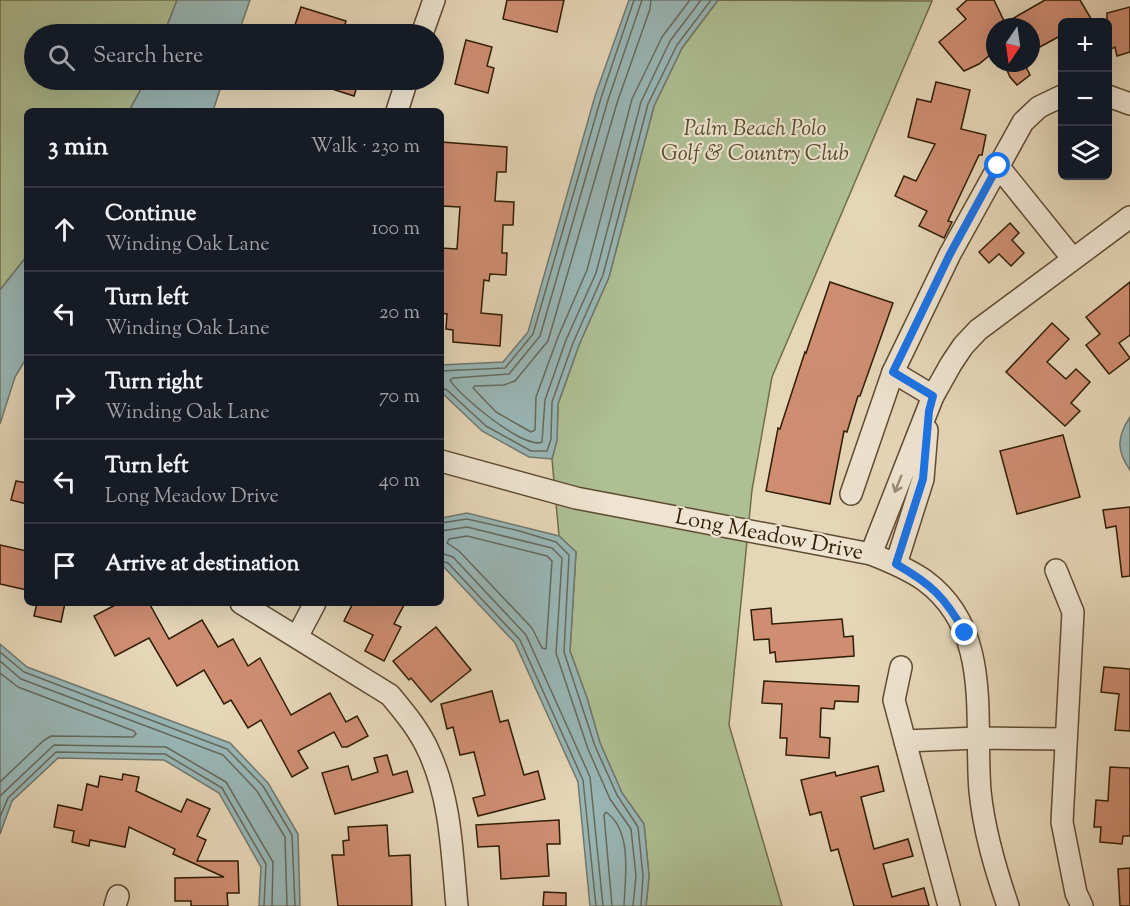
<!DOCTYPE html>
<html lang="en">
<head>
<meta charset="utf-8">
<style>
  body { margin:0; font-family:"Sorts Mill Goudy",serif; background:#242831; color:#f1f3f6 }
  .controls { position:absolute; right:18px; top:18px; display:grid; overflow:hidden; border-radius:9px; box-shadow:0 6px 24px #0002 }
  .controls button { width:54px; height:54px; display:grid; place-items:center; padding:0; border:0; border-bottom:2px solid #363941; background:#171b24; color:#f1f3f6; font:30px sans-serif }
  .compass { position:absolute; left:986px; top:18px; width:54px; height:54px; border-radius:50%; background:#171b24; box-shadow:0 6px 24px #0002; rotate:193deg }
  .stop { position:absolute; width:18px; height:18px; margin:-14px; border:4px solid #1a73e8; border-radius:50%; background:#fff }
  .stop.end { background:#1a73e8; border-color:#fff; box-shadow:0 2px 6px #0008 }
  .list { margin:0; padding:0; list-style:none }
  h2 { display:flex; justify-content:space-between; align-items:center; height:78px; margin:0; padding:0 24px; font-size:26px }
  h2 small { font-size:20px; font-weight:400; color:#9ea1a6 }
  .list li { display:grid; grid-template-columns:39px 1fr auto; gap:18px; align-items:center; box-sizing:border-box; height:84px; padding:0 24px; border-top:2px solid #363941 }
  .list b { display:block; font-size:22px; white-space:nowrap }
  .list p { margin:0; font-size:20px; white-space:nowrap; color:#9ea1a6 }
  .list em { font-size:20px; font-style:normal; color:#9ea1a6 }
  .icon { flex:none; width:33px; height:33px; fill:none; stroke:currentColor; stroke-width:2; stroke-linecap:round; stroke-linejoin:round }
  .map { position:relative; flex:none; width:1130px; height:906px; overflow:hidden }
  .search { position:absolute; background:#171b24; box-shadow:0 6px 24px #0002; left:24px; top:24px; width:420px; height:66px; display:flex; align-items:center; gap:15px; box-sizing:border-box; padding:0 21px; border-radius:33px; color:#9ea1a6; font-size:22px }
  .panel { position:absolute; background:#171b24; box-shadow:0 6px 24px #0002; left:24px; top:108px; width:420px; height:498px; border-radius:9px }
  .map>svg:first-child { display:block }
</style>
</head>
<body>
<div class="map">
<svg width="1130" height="906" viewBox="0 0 1130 906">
  <rect width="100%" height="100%" fill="#e6d6b8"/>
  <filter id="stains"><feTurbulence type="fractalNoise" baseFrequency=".00333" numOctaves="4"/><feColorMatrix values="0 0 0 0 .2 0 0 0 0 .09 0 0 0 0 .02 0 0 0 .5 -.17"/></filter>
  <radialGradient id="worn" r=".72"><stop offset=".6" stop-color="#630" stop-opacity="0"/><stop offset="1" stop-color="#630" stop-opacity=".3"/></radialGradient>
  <g fill="#aebf94" stroke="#6f6e4c" stroke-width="1.5">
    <path d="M0,0H177L164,34H34V80H146L129,111H27V256L0,290Z"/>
    <path d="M718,0L932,1L772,377L752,490L729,725L782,906H646L649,876L644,824L622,793L600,743L587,698L570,651L576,552L559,536L552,459L557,440L558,404L579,345L609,277L654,106L682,48Z"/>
  </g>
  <g fill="#99b7b7" stroke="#6f796f" stroke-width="1.5">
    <path d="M177,0H250L238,34H164Z"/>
    <path d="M629,0H718L682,48L654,106L609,277L579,345L558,404L557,440L552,459L529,457L482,431L441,392V365L503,362L528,332L595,96Z"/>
    <path d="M146,80H223L213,111H129Z"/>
    <path d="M27,256V357L15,377L0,424V290Z"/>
    <path d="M1130,417V470C1116,450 1117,437 1130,417Z"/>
    <path d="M467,513L559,536L576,552L570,651L587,698L600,743L622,793L644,824L649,876L646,906H590L578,782L515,643L441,564V518Z"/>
    <path d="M0,644L27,667L230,743L268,783L298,834L300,906H259L261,867L219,793L164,760L58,758L12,801L0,834Z"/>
  </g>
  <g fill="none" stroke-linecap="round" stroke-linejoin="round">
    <g stroke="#646a5e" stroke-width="1.5">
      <path d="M642,0L608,100L540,336L509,374L453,378L450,380C459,396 525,450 542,442L545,400L566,340L596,273L641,102L670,41L701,0"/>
      <path d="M651,0L650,9L617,103L548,341L515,381L504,385L475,386L473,388L496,412L531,432L535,430L536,397L558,337L587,270L632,99L662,37L690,0"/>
      <path d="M441,371L505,368L533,334L601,98L634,0"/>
      <path d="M441,388L447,390L486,426L531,451H547L551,439L552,402L573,343L603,275L648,104L677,45L711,0"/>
      <path d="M441,523L467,519L516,530L556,542L569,555L564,652L595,746L617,795L638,827L643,876L641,906"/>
      <path d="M441,531L467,527L552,548L562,558L556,653L588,749L610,799L631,829L636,876L633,906"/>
      <path d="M467,536L547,556L552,561L546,649L542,648L532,628L459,551L447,543L449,539Z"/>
      <path d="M441,553L453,557L526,635L590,777L603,906"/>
      <path d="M441,561L448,563L520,640L583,780L596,906"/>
      <path d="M0,652L24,672L227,749L263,786L292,835L295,906"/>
      <path d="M0,661L21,679L223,755L257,791L285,837L287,906"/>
      <path d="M0,673L18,687L134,731L136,734L133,737L51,736L43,741L0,782"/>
      <path d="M0,796L54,745L166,747L226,782L273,862L272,906"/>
      <path d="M0,817L8,798L56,752L165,754L222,788L266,864L264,906"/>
      <path d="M612,906L604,815L606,812C633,831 625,878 624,906"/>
    </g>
  </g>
  <g fill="#cf8e72" stroke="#301d04" stroke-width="1.5">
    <path d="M507,0H564L557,32L503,19Z"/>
    <path d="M967,0H994L1005,23L1045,0H1080L1093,22H1062V35L1038,48L1031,36V27H995V51L979,64L964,71L939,42L966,19L957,9Z"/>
    <path d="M301,7L346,21L342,34H292Z"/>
    <path d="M1130,7V52L1117,56L1115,47L1107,51V13Z"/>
    <path d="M466,40L492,47L487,66L494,68L488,93L455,84Z"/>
    <path d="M1004,63H1024L1030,75L1017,85L1010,77Z"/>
    <path d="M310,80H359L354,96L310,82Z"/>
    <path d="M936,82L970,90L961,129L986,135L982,155H979L948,221L952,222L944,238L919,226L927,211L895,196L904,176L916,181L935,144L908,137L917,99L931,102Z"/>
    <path d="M441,142L507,147L506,172H497L495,201L514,202L513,225H503L502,253H507L506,275L490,274L489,281L484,280L481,313L502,315L500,346L453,342V330L446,329L447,314L441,313V248L457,249L460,207L441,206Z"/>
    <path d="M1010,223L1019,233L1012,240L1024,253L1011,266L999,254L989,263L979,252Z"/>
    <path d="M830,282L893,303L860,396H858L847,432L844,431L830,504L766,491L778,428L780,429L805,352L806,353Z"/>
    <path d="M1130,282V335L1119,343L1130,358L1109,374L1086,345L1100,334L1086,317Z"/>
    <path d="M1052,323L1069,339L1047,362L1066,379L1076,369L1090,382L1071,403L1080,411L1065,426L1006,372Z"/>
    <path d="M1063,435L1080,497L1017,514L1000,451Z"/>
    <path d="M16,481L27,483V504L11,500Z"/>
    <path d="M1130,507V576L1122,577L1116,526L1106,528L1103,510Z"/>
    <path d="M0,545L27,551V590L0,584Z"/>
    <path d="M37,603H65L61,622L34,616Z"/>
    <path d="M119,603H149L169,639L202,620L218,647L233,639L248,666L260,658L291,715L330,693L346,722L357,716L368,736L347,747H342L334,732L298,751L308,768L292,777L261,720L248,728L231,700L224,704L204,670L177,686L149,638L115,656L94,616Z"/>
    <path d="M353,603H405L394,624L401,627L384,661L365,651L373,635L344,621Z"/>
    <path d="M771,608L772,624L842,619L844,637L853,636L854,656L776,662L775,652L770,653L769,639L754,640L751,610Z"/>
    <path d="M436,627L471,670L431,702L411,678L409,680L393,661Z"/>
    <path d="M1104,667L1130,669V731L1115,730L1119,694L1101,692Z"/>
    <path d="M764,681L859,686L858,702L835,701L834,709L821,708L820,737L830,738L829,758L786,755L787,738H780L782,704L762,703Z"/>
    <path d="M492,691L500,722L508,720L524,775L538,771L545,799L478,816L473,798L485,795L474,752L460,755L453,727L447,729L441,704Z"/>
    <path d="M387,755L393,775L407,771L413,792L335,814L322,773L348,766L352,780L378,772L374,758Z"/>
    <path d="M878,766L884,791L861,797L874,849L908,839L913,856L883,864L892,897L924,888L929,906H854L838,849L831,851L821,812L810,815L801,780L835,772L836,776Z"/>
    <path d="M1110,767L1130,768V836H1123L1122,844L1100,842L1101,827H1094L1096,800L1108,801Z"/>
    <path d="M123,774L139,777L136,791L181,812L187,799L210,809L197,836L206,840L197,861H238L239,893H227L228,906H191V901H175V878L224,877L173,854L175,849L129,827L125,847L90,840L89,846L72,842L74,831L54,827L58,805L82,810L87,784L98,787L100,776L122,780Z"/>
    <path d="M559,820L560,844H547L549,876L501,879L499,846L478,847L476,825Z"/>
    <path d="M387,825L389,856L410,855L412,906H338L332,855H344L343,841L349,840L348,827Z"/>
    <path d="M1130,868V906H1120L1118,869Z"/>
    <path d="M544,892L566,893V906H543Z"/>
  </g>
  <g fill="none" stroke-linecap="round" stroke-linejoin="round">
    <g stroke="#5e4b31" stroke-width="24">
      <g id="minor">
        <path d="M422,34L434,0"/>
        <path d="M1108,96L1130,104"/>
        <path d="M397,111L407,80"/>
        <path d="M998,166L1073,259"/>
        <path d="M893,372L933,396"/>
        <path d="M441,461L576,498L871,554C889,561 908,569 924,580C993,630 974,718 980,791C984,831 995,868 1008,906"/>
        <path d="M851,494L893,372L950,254L1023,122L1039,107L1062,96"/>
        <path d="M871,554L933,396L951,364L963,346L978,330L1130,217"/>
        <path d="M896,564L923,479L927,430"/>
        <path d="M1056,570L1073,612L1062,822L1076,893L1082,906"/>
        <path d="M241,603L390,695C405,713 420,731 429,752C451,800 452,854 457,906"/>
        <path d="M297,637L315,603"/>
        <path d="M901,667L894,700L949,906"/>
        <path d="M905,741L978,738L1066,739"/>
        <path d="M115,906L118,896"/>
      </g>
    </g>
    <use href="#minor" stroke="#efe4d1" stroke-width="21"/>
  </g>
  <defs><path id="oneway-shaft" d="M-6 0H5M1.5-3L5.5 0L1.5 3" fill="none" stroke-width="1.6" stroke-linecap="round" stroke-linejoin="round" transform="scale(1.5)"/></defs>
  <use stroke="#998a75" href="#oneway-shaft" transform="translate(898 484) rotate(112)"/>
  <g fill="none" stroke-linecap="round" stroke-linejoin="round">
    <path stroke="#1a73e8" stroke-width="8" d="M965,633C945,597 931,584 896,564L923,479L929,411L933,396L893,372L950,254L998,166"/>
  </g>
  <g text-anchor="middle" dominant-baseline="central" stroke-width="4.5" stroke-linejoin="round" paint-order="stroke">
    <g font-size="22" font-style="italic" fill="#564e2f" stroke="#efe4d1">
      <text x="755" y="130">Palm Beach Polo<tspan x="755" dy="25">Golf &amp; Country Club</tspan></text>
    </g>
    <g font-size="22" fill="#301d04" stroke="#efe4d1">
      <text transform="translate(769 536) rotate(11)">Long Meadow Drive</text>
    </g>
  </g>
  <rect width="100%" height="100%" filter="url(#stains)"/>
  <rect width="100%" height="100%" fill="url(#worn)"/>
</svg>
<div class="controls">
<button>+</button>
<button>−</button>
<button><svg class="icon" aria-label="layers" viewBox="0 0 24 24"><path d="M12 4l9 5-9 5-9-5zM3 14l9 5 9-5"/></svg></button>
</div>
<svg class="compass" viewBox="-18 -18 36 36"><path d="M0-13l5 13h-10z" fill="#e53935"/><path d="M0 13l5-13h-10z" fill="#9ea1a6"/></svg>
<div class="stop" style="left:998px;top:166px"></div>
<div class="stop end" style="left:965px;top:633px"></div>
<div class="search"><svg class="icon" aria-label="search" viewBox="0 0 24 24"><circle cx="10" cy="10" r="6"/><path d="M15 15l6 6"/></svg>Search here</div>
<section class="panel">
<h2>3 min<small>Walk · 230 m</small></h2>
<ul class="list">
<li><svg class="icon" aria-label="ahead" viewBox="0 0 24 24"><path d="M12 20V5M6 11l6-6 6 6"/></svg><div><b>Continue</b><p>Winding Oak Lane</p></div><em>100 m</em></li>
<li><svg class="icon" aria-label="left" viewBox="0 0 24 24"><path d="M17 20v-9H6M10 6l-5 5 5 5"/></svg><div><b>Turn left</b><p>Winding Oak Lane</p></div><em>20 m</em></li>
<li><svg class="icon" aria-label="right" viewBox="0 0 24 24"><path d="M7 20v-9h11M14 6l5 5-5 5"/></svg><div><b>Turn right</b><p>Winding Oak Lane</p></div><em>70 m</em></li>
<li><svg class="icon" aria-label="left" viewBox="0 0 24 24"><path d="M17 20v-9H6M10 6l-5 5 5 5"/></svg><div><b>Turn left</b><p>Long Meadow Drive</p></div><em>40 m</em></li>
<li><svg class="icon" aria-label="arrive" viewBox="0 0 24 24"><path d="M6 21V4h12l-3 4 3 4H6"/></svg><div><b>Arrive at destination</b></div></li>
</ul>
</section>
</div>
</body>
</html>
